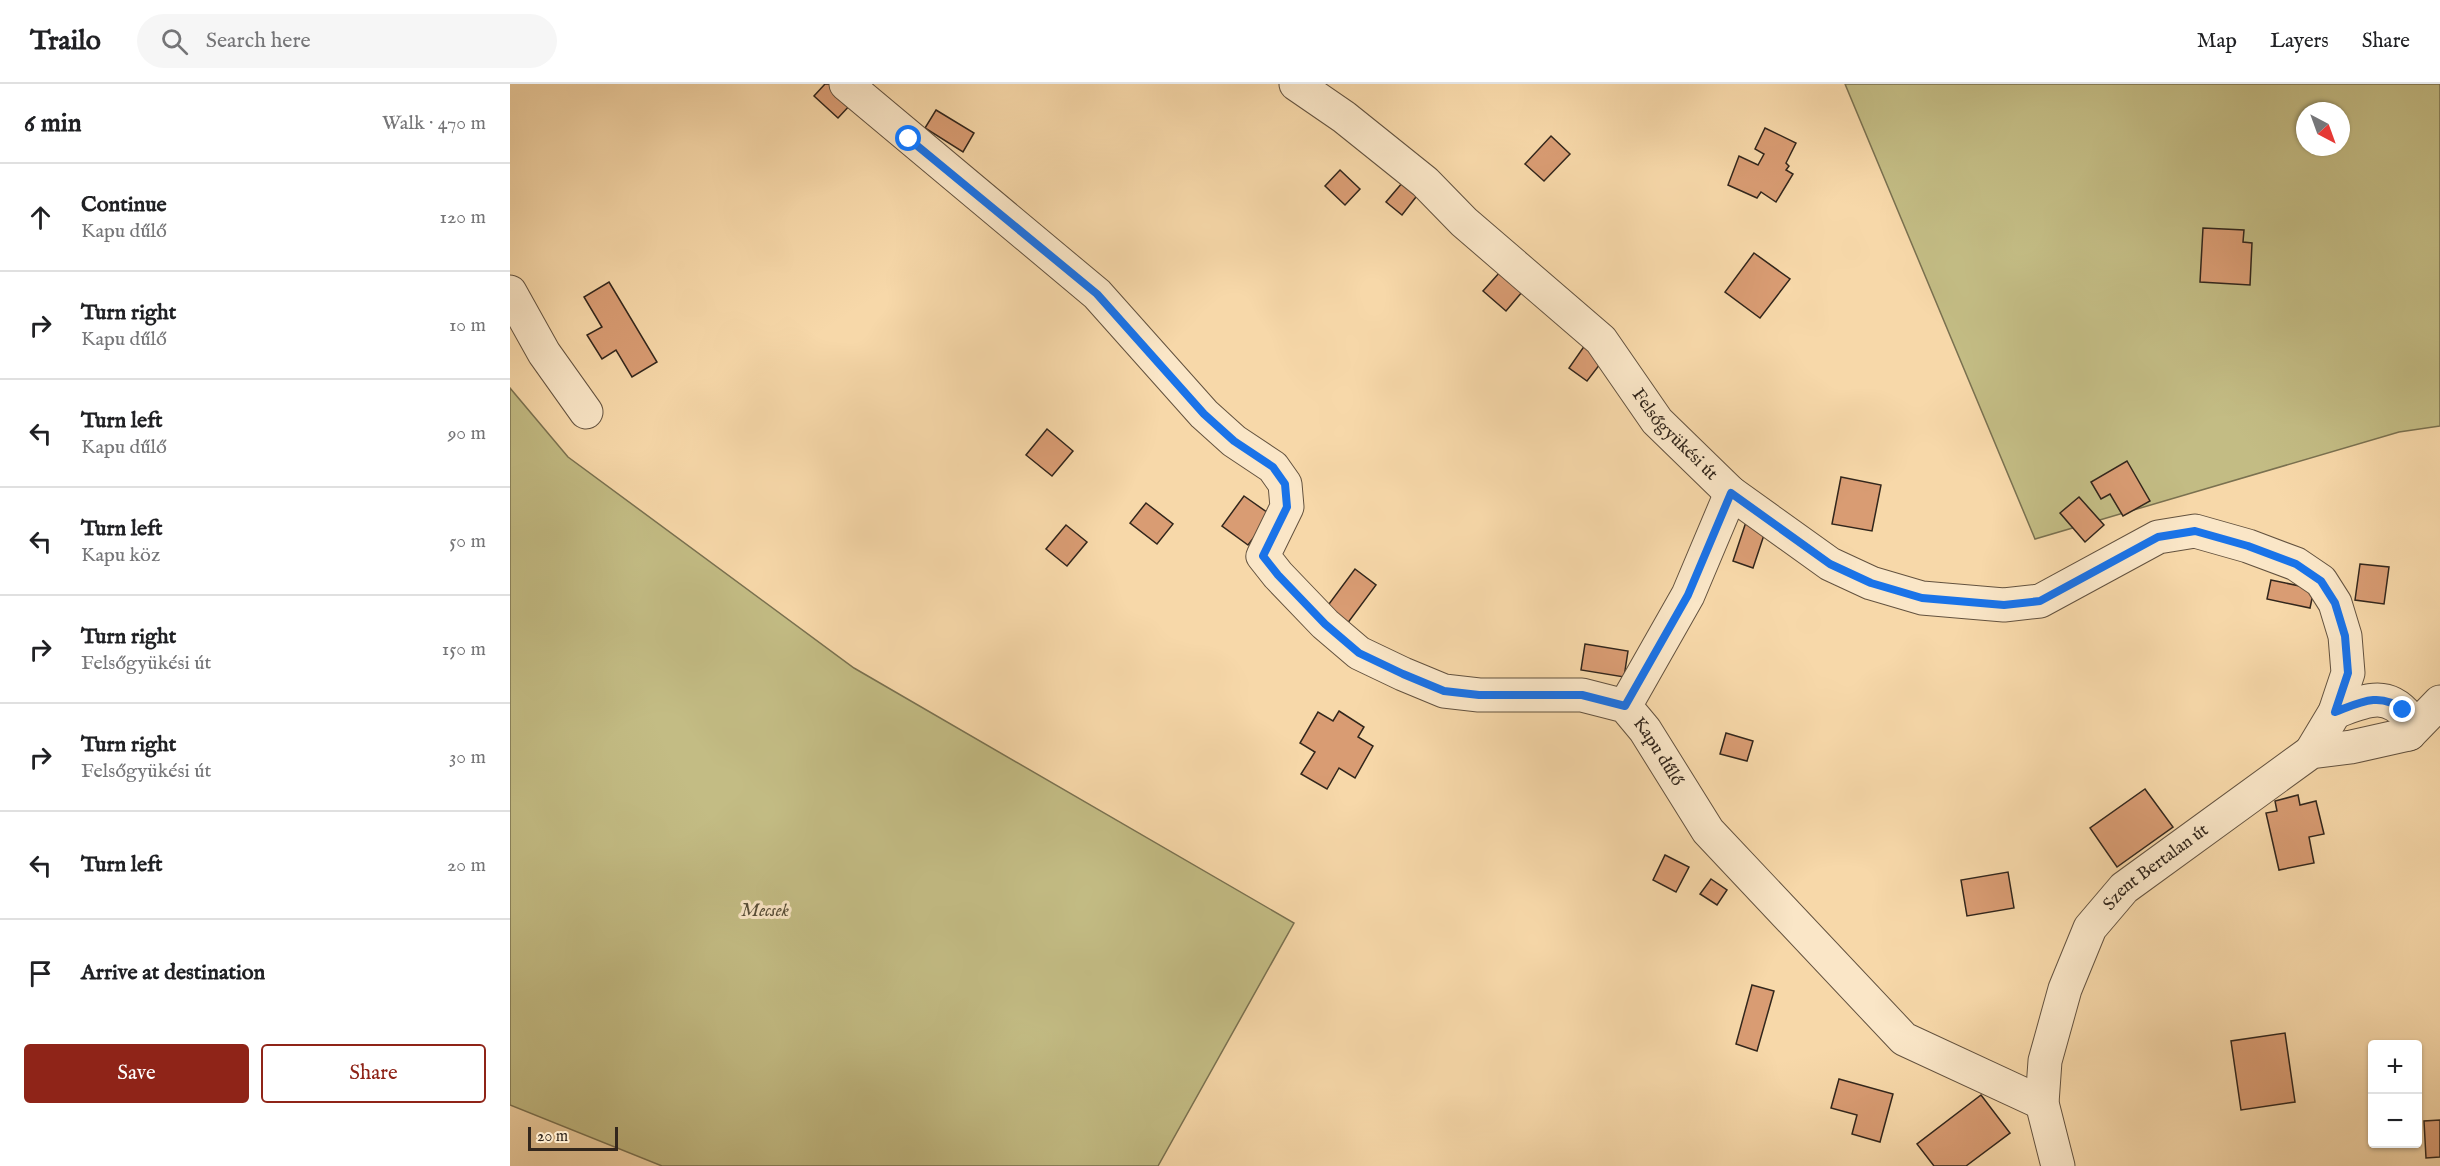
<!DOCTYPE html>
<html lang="en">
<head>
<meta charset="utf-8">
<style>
  body { margin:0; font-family:"IM FELL English",serif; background:#f6f6f6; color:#202124 }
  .controls { position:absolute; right:18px; bottom:18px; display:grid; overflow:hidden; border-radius:6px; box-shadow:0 2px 4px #0004 }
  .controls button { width:54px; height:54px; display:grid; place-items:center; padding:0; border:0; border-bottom:2px solid #e0e0e0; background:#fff; color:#202124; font:30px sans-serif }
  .compass { position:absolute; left:1786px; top:18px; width:54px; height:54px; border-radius:50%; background:#fff; box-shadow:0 2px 4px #0004; rotate:139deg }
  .scale { position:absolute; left:18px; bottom:15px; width:90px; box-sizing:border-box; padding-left:6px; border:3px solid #32261c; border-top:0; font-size:16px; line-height:21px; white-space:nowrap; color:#32261c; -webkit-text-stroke:4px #fae6c7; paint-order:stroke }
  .stop { position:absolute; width:18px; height:18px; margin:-14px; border:4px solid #1a73e8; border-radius:50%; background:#fff }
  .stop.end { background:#1a73e8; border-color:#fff; box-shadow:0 2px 6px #0008 }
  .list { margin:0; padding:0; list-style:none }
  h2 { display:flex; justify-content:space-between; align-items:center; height:78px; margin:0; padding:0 24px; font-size:26px }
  h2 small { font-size:20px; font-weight:400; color:#757577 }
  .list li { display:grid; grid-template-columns:39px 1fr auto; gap:18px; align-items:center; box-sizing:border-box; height:108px; padding:0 24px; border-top:2px solid #e0e0e0 }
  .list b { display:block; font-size:22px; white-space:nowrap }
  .list p { margin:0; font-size:20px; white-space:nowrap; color:#757577 }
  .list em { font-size:20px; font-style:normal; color:#757577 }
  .actions { display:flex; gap:12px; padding:18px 24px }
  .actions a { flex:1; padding:14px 0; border:2px solid #8f2418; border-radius:6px; text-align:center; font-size:21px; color:#8f2418 }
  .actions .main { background:#8f2418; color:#fff }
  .icon { flex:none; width:33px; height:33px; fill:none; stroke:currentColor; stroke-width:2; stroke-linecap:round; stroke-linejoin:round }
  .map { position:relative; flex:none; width:1930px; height:1082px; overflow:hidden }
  header { display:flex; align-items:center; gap:36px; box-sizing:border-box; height:84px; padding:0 30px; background:#fff; border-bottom:2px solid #e0e0e0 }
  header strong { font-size:28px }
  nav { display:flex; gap:33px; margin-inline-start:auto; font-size:21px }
  .search { width:420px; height:54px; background:#f6f6f6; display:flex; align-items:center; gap:15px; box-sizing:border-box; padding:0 21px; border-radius:33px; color:#757577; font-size:22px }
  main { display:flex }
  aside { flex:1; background:#fff }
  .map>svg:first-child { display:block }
</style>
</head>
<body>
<header>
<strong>Trailo</strong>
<div class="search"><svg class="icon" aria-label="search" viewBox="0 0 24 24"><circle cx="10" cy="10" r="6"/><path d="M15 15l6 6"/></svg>Search here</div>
<nav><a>Map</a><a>Layers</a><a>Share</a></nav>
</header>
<main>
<aside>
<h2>6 min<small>Walk · 470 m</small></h2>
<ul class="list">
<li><svg class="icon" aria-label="ahead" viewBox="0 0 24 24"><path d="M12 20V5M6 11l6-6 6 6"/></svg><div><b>Continue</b><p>Kapu dűlő</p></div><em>120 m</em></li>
<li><svg class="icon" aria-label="right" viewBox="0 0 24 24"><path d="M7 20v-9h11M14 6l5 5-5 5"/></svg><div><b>Turn right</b><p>Kapu dűlő</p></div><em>10 m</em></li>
<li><svg class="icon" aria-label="left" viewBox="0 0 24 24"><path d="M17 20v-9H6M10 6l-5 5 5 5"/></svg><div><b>Turn left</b><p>Kapu dűlő</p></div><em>90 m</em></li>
<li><svg class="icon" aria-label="left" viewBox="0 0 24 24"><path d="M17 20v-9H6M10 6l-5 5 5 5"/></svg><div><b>Turn left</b><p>Kapu köz</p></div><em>50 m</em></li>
<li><svg class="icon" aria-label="right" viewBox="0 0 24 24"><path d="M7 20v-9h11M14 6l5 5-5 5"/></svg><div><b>Turn right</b><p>Felsőgyükési út</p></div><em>150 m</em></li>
<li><svg class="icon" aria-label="right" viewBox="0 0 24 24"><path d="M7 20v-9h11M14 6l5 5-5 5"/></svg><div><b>Turn right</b><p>Felsőgyükési út</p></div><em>30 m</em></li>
<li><svg class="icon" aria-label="left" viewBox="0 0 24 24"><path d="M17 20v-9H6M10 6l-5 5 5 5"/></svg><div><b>Turn left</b></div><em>20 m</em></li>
<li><svg class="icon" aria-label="arrive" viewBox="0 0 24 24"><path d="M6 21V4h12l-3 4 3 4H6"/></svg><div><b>Arrive at destination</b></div></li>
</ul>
<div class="actions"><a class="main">Save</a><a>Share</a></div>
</aside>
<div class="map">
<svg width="1930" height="1082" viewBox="0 0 1930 1082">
  <rect width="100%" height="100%" fill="#f7d8a9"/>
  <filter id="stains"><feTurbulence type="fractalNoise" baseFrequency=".00333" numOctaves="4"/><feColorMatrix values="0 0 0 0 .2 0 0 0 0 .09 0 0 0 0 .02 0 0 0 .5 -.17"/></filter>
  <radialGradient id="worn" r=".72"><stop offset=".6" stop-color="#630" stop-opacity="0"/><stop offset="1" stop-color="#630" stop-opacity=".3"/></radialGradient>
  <g fill="#c3bc84" stroke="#7a7150" stroke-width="1.5" fill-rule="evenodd">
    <path d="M1335,0H1930V342L1889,348L1525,455ZM1795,27H1831V63H1795Z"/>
    <path d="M0,304L58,373L344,584L784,839L648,1082H152L0,1021Z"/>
  </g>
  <g fill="#d99c73" stroke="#32261c" stroke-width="1.5">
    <path d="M315,0H319L341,20L328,34L304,12Z"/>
    <path d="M426,26L464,49L453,68L415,44Z"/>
    <path d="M1255,44L1286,59L1276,79L1279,82L1276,86L1283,90L1266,118L1251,108L1247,114L1218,101L1229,72L1248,81L1254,70L1245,65Z"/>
    <path d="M1041,52L1060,70L1034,97L1015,80Z"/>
    <path d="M830,86L850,105L835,121L815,102Z"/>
    <path d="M898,92L913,104L892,131L876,118Z"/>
    <path d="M1693,144L1734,146L1733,158L1742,159L1740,201L1690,198Z"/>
    <path d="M1244,169L1280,195L1250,234L1215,208Z"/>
    <path d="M990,188L1012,208L996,227L973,207Z"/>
    <path d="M99,198L147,278L122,293L106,266L92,275L77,251L92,243L74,213Z"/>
    <path d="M1075,261L1094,275L1077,297L1059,284Z"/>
    <path d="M537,345L563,367L542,392L516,371Z"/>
    <path d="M1617,377L1640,417L1613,432L1600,410L1591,415L1581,398Z"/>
    <path d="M1331,393L1371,401L1362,447L1322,440Z"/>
    <path d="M734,412L761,431L738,461L712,442Z"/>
    <path d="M1569,413L1594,441L1575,458L1550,429Z"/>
    <path d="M636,419L663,440L647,460L620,439Z"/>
    <path d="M1236,438L1256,445L1243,484L1223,477Z"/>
    <path d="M556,441L577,458L557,482L536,465Z"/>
    <path d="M1850,480L1879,483L1874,520L1845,516Z"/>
    <path d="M845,485L866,501L837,540L816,524Z"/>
    <path d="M1761,496L1804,505L1800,524L1757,515Z"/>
    <path d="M1075,560L1118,567L1114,593L1071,586Z"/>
    <path d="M829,627L854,643L848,653L863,662L845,694L829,684L817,705L791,690L805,668L790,659L808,628L823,637Z"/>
    <path d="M1216,649L1243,657L1237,677L1210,670Z"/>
    <path d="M1635,705L1663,743L1607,783L1580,744Z"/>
    <path d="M1788,711L1790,721L1806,717L1814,750L1799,753L1804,779L1769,786L1756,729L1767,727L1765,717Z"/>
    <path d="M1155,771L1179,783L1166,808L1143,796Z"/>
    <path d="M1498,788L1504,824L1457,832L1451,796Z"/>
    <path d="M1201,795L1217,806L1207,821L1190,810Z"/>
    <path d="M1242,901L1264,907L1247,967L1226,960Z"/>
    <path d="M1775,949L1785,1018L1731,1026L1721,957Z"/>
    <path d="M1329,995L1383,1010L1370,1058L1342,1050L1347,1031L1321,1024Z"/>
    <path d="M1471,1011L1500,1049L1456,1082H1424L1407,1060Z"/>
    <path d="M1930,1036V1073L1916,1074L1914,1037Z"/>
  </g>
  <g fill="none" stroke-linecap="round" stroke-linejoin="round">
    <g stroke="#63523f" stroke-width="35">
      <g id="street">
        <path id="s1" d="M336,0L587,210L694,330L724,357L763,383L775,400L777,423L753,472L768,491L815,540L849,569L893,590L934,607L969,611H1072L1115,622L1135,646L1198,747L1394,955L1532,1019"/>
        <path id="s2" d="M786,0L834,33L915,98L954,138L1091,256L1147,337L1221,409L1320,480L1361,499L1412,514L1494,521L1530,517L1648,453L1685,447L1738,462L1786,480L1811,497L1825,519L1835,552L1838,589L1825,628L1801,668"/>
        <path d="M0,208L34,269L76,328"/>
        <path d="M1115,622L1178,511L1221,409"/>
        <path d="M1825,628C1853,618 1876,605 1898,633L1899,650"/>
        <path id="s3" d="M1548,1082L1532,1019L1535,977L1555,905L1580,844L1614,804L1801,668L1841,663L1899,650L1930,618"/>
      </g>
    </g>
    <use href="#street" stroke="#fae6c7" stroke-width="33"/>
  </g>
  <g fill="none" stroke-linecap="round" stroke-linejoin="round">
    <path stroke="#1a73e8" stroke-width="8" d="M399,55L587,210L694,330L724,357L763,383L775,400L777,423L753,472L768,491L815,540L849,569L893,590L934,607L969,611H1072L1115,622L1178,511L1221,409L1320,480L1361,499L1412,514L1494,521L1530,517L1648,453L1685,447L1738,462L1786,480L1811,497L1825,519L1835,552L1838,589L1825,628C1849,619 1870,607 1893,626"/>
  </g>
  <g text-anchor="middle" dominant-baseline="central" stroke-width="6" stroke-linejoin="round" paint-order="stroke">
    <g font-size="18" fill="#32261c" stroke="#fae6c7">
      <text stroke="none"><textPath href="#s2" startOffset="519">Felsőgyükési út</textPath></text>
      <text stroke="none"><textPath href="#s1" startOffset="1143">Kapu dűlő</textPath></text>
      <text stroke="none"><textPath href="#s3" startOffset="338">Szent Bertalan út</textPath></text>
    </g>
    <g font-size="18" font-style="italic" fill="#564c36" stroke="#fae6c7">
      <text x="255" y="827">Mecsek</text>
    </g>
  </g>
  <rect width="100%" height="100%" filter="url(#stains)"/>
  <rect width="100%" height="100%" fill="url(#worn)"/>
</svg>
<div class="controls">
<button>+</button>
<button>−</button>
</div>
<svg class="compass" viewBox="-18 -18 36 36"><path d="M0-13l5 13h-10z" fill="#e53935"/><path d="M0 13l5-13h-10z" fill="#757577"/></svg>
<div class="scale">20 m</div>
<div class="stop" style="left:399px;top:55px"></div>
<div class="stop end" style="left:1893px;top:626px"></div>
</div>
</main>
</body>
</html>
